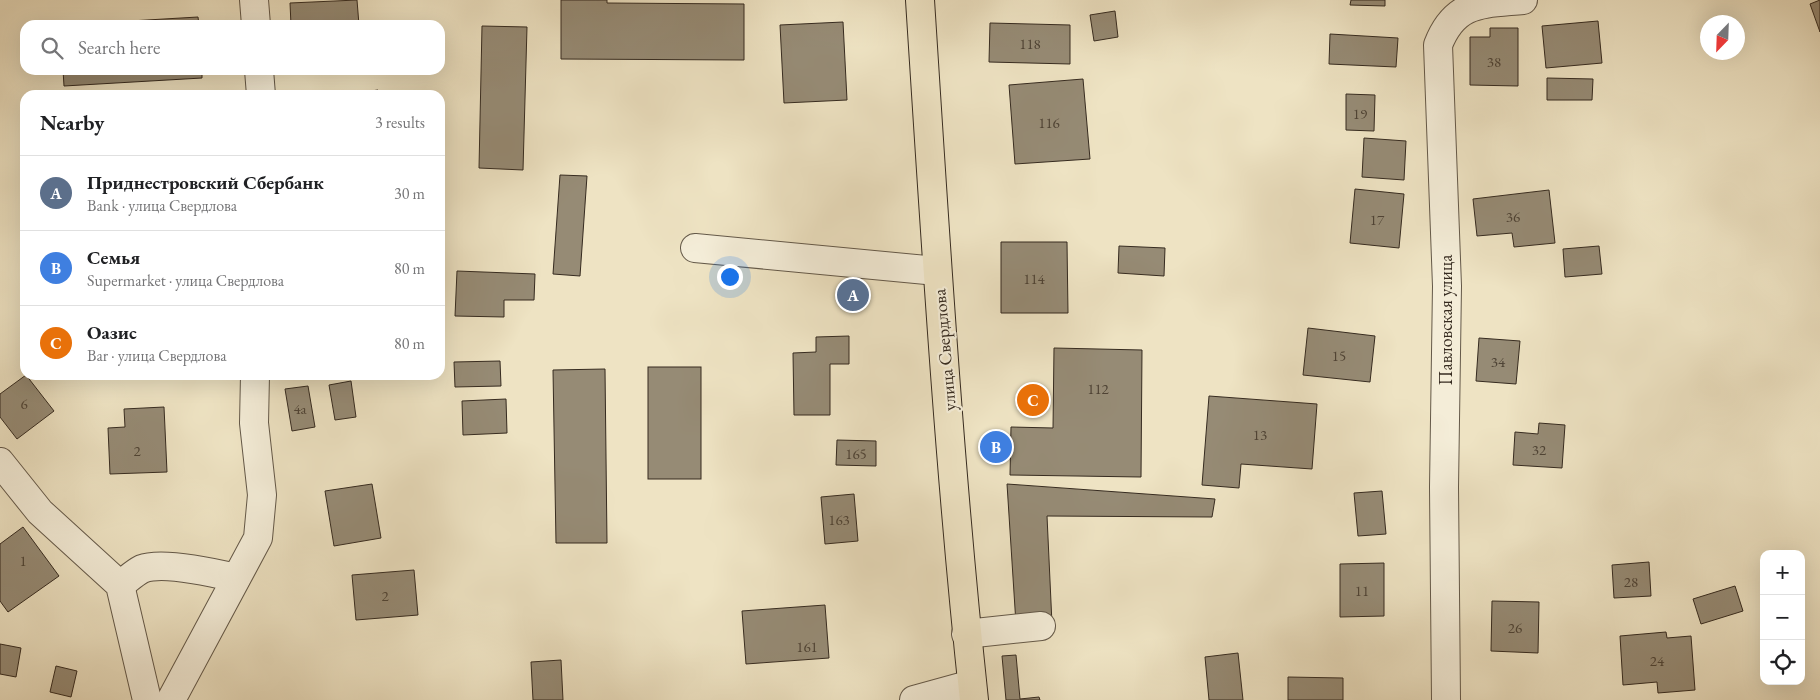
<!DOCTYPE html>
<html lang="en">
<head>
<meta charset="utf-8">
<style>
  body { margin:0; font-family:"EB Garamond",serif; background:#f6f6f6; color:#202124 }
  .controls { position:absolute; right:15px; bottom:15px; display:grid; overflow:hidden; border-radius:10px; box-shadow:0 5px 20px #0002 }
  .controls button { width:45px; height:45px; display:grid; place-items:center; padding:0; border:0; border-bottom:1px solid #e0e0e0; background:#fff; color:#202124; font:25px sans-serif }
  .compass { position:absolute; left:1700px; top:15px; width:45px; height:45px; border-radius:50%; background:#fff; box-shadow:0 5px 20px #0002; rotate:203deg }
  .you { position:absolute; left:729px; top:276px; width:18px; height:18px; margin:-12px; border:4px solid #fff; border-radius:50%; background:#1a73e8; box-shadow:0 0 0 8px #1a73e833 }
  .badge { display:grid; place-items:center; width:32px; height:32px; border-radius:50%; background:#8f2418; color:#fff; font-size:16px; font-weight:700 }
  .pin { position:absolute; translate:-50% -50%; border:2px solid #fff; box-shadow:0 1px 5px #0006 }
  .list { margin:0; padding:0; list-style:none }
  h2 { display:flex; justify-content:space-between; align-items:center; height:65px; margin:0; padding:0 20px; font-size:21px }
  h2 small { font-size:16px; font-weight:400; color:#757577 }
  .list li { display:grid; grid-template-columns:32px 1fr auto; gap:15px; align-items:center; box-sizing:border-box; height:75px; padding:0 20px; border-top:1px solid #e0e0e0 }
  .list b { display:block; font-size:19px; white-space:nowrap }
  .list p { margin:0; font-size:16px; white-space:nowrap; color:#757577 }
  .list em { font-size:16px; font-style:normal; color:#757577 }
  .icon { flex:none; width:28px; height:28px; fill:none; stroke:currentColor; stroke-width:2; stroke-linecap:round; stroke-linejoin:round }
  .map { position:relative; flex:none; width:1820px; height:700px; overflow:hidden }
  .search { position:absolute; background:#fff; box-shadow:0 5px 20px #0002; left:20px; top:20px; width:425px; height:55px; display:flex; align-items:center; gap:12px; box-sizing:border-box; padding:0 18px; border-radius:15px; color:#757577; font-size:19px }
  .panel { position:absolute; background:#fff; box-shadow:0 5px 20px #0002; left:20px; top:90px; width:425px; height:290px; border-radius:15px }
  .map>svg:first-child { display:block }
</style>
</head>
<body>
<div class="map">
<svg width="1820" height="700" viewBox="0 0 1820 700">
  <rect width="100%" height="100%" fill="#eee3c3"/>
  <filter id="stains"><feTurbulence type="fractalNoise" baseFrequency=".004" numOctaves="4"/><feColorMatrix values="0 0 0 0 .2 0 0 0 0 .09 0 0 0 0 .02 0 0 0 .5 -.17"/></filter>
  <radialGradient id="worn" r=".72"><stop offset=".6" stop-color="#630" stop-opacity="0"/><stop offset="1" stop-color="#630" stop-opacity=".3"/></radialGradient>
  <g fill="#968b75" stroke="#362b20">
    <path d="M357,0L359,25H291L290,3Z"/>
    <path d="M561,0H607V3L744,4V60L561,59Z"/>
    <path d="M1351,0H1385V6L1350,5Z"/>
    <path d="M1820,0V32L1810,4Z"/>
    <path d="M1115,11L1118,37L1094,41L1090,15Z"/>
    <path d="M198,17L199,25H62Z"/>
    <path d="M1598,21L1602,63L1546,68L1542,26Z"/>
    <path d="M843,22L847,100L784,103L780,25Z"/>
    <path d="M990,23L1070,25V64L989,62Z"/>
    <path d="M482,26L527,27L523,170L479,168Z"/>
    <path d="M1490,28H1518V86L1470,85V37H1490Z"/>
    <path d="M1330,34L1398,38L1396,67L1329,64Z"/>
    <path d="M63,70H202V78L64,86Z"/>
    <path d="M1547,78L1593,79L1592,100H1547Z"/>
    <path d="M1083,79L1090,159L1015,164L1009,85Z"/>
    <path d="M378,90L379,95H349V94Z"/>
    <path d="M1346,94L1375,95L1374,131L1346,130Z"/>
    <path d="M1364,138L1406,141L1404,180L1362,177Z"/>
    <path d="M560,175L587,176L580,276L553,274Z"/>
    <path d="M1355,189L1404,194L1399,248L1350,243Z"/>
    <path d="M1549,190L1555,243L1514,247L1512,233L1477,236L1473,199Z"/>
    <path d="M1001,242H1067L1068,313H1001Z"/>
    <path d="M1119,246L1165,248L1164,276L1118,273Z"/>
    <path d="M1599,246L1602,274L1565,277L1563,249Z"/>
    <path d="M457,271L535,274L534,300H504V317L455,316Z"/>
    <path d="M1308,328L1375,336L1370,382L1303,375Z"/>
    <path d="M849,336V364H830V415H794L793,353L816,352V337Z"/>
    <path d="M1479,338L1520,341L1516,384L1476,381Z"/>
    <path d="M1054,348L1142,350L1141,477L1010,475L1011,427L1053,428Z"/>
    <path d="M500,361L501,386L455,387L454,362Z"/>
    <rect x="648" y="367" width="53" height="112"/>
    <path d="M605,369L607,543H556L553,370Z"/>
    <path d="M26,375L54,411L17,439L0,417V394Z"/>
    <path d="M351,381L356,417L335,420L329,385Z"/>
    <path d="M308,386L315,427L292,431L285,389Z"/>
    <path d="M1209,396L1317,404L1312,469L1241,464L1239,488L1202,485Z"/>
    <path d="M506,399L507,433L463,435L462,401Z"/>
    <path d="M164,407L167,472L110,474L108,428L125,427L124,409Z"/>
    <path d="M1539,423L1565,425L1562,468L1513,465L1515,432L1538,434Z"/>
    <path d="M837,440L876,441V466L836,465Z"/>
    <path d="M372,484L381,538L334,546L325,491Z"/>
    <path d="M1007,484L1215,499L1212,517L1047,516L1052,624H1016Z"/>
    <path d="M1382,491L1386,534L1358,536L1354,493Z"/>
    <path d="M854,494L858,541L825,544L821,497Z"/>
    <path d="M23,527L59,576L8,612L0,601V544Z"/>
    <path d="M1649,562L1651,596L1614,598L1612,565Z"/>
    <path d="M1384,563V616L1340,617V564Z"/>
    <path d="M414,570L418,615L356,620L352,575Z"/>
    <path d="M1735,586L1743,611L1701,624L1693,599Z"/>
    <path d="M1492,601L1539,602L1538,653L1491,651Z"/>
    <path d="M825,605L829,658L746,664L742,611Z"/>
    <path d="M1666,632L1667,638L1691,636L1695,690L1658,693L1657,682L1623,685L1620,636Z"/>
    <path d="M0,644L21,648L16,677L0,674Z"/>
    <path d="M1238,653L1243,700H1209L1205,657Z"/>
    <path d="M1016,655L1020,699L1039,697L1040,700H1006L1002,656Z"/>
    <path d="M561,660L563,700H533L531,662Z"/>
    <path d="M56,666L77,671L71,697L50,692Z"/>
    <path d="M1288,677L1343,678V700H1288Z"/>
  </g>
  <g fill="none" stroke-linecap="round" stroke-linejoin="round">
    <g stroke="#645949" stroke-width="30">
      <g id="minor">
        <path d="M254,0L256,25"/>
        <path d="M259,70L261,95"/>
        <path d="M695,248L937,271"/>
        <path d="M0,462L40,512L120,585L147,700"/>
        <path d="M120,585C127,580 134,573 142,569C162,561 215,573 236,578"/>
        <path d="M966,634L1041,626"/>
        <path d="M171,700L258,538L262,495L254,423L255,375"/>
        <path d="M914,700L972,684"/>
        <path d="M1446,700L1444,487L1447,286L1438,45C1455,1 1482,4 1523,0"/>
      </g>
    </g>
    <g stroke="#362b20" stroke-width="30">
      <path id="highway" d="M920,0C935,233 949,467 974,700"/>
    </g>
    <use href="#minor" stroke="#f4edd8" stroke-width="28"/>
    <use href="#highway" stroke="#eee3c3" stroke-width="28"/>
  </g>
  <g text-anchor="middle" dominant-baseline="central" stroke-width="4.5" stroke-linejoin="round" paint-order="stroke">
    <g font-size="15" fill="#4e4335">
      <text x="1030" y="43">118</text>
      <text x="1494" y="61">38</text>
      <text x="1360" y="113">19</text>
      <text x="1049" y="122">116</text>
      <text x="1513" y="216">36</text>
      <text x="1377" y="219">17</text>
      <text x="1034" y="278">114</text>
      <text x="1339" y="355">15</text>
      <text x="1498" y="361">34</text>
      <text x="1098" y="388">112</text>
      <text x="24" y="403">6</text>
      <text x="300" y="408">4а</text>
      <text x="1260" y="434">13</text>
      <text x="1539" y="449">32</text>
      <text x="137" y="450">2</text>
      <text x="856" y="453">165</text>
      <text x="839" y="519">163</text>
      <text x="23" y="560">1</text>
      <text x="1631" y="581">28</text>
      <text x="1362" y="590">11</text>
      <text x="385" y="595">2</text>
      <text x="1515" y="627">26</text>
      <text x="807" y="646">161</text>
      <text x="1657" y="660">24</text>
    </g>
    <g font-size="18" fill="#362b20" stroke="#f4edd8">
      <text transform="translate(1445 320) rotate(-90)">Павловская улица</text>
      <text transform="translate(944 350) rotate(-95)">улица Свердлова</text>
    </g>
  </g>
  <rect width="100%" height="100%" filter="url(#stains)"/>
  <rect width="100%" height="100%" fill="url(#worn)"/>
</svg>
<div class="controls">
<button>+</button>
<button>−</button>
<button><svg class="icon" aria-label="locate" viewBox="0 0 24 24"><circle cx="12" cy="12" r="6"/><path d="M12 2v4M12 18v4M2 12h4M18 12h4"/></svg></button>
</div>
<svg class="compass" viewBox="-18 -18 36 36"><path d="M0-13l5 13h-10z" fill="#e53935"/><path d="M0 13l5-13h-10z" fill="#757577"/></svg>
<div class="you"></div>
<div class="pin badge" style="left:853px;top:295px;background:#5c6f8a">A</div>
<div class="pin badge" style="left:996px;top:447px;background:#3f7fe0">B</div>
<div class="pin badge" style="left:1033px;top:400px;background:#e8710a">C</div>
<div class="search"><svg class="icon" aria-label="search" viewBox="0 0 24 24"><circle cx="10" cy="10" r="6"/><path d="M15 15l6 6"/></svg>Search here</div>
<section class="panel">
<h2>Nearby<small>3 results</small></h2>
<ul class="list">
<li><span class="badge" style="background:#5c6f8a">A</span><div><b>Приднестровский Сбербанк</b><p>Bank · улица Свердлова</p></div><em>30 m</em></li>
<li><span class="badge" style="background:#3f7fe0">B</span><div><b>Семья</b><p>Supermarket · улица Свердлова</p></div><em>80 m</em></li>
<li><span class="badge" style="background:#e8710a">C</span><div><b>Оазис</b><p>Bar · улица Свердлова</p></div><em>80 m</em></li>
</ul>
</section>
</div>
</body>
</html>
